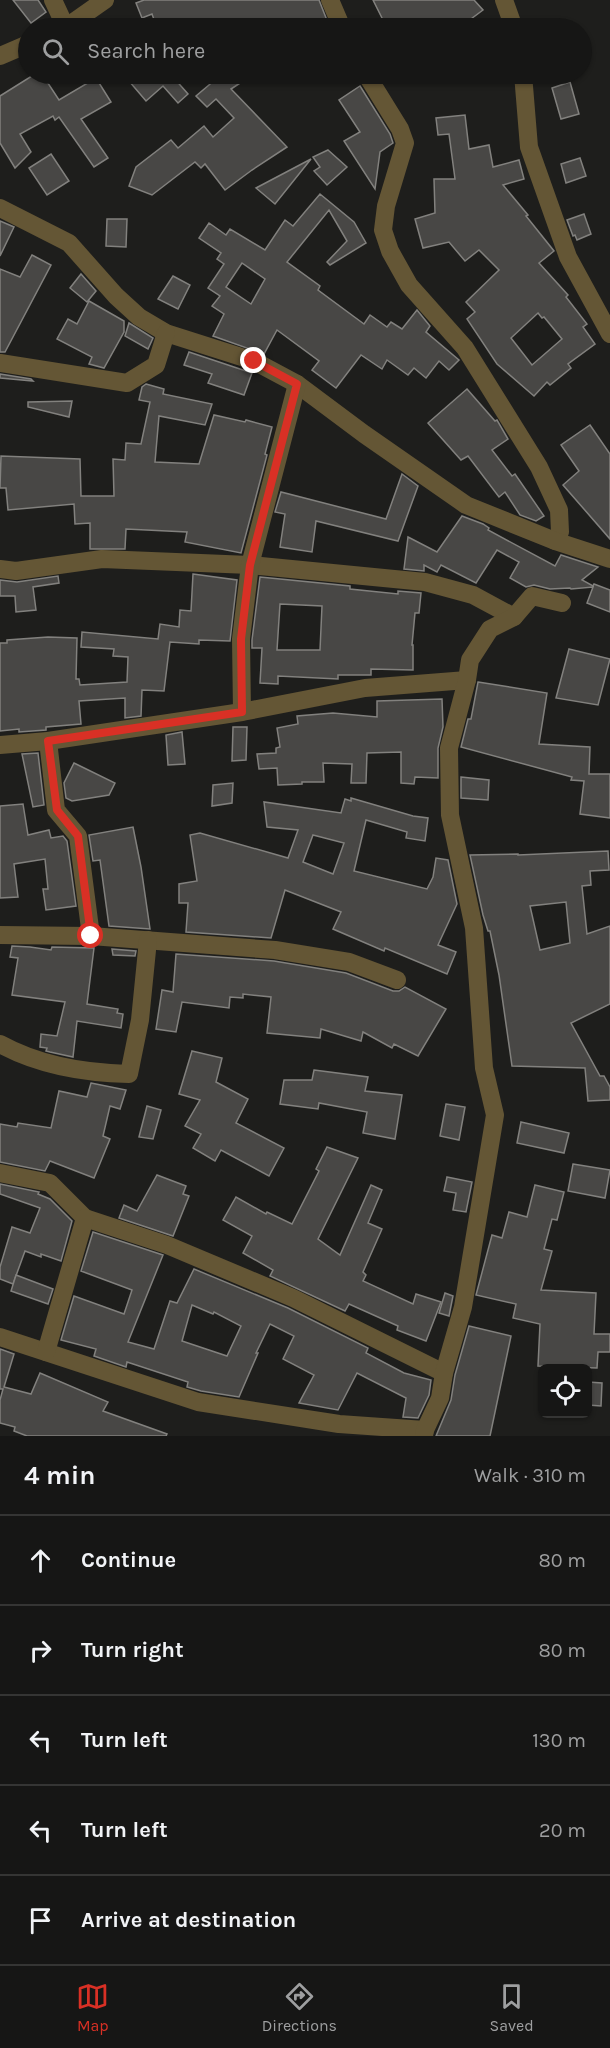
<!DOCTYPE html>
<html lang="en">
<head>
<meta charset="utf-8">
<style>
  body { margin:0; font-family:Karla,sans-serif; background:#232322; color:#f1f3f6 }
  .controls { position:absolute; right:18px; bottom:18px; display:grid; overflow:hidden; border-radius:9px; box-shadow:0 2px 4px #0004 }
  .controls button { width:54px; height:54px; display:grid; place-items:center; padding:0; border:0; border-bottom:2px solid #353534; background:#161615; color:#f1f3f6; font:30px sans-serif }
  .stop { position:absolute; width:18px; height:18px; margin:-14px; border:4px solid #d93025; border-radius:50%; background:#fff }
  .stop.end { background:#d93025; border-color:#fff; box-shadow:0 2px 6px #0008 }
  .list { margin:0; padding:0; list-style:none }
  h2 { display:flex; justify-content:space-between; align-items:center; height:78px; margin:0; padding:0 24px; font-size:26px }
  h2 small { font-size:20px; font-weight:400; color:#9e9fa0 }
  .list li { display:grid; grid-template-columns:39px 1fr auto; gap:18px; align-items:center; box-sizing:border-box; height:90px; padding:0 24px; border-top:2px solid #353534 }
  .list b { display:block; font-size:22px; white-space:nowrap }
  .list em { font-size:20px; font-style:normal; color:#9e9fa0 }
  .icon { flex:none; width:33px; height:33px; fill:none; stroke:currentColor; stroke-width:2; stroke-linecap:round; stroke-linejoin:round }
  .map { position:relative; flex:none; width:610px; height:1436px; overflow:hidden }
  .search { position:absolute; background:#161615; box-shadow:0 2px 4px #0004; left:18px; right:18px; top:18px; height:66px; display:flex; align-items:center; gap:15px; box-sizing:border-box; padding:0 21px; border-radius:33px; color:#9e9fa0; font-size:22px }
  .sheet { height:528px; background:#161615 }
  nav { display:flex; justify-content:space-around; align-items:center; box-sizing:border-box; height:84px; border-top:2px solid #353534; background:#161615; font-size:16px; color:#9e9fa0 }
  nav a { display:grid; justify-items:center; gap:3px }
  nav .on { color:#d93025 }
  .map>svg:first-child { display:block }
</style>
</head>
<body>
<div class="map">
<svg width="610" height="1436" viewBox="0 0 610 1436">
  <rect width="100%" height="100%" fill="#1e1e1c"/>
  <g fill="#484745" stroke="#82817e" stroke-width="1.5" fill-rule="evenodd">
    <path d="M13,0H38L46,12L31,23Z"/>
    <path d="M144,0H319L330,28H157L152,14L142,18L136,3Z"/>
    <path d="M373,0H474L483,10L467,22L471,28H387Z"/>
    <path d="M35,74H42L59,100L96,78L111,102L81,119L108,158L94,167L59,117L55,120L53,116L20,134L31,152L15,168L0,143V96Z"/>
    <path d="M123,74H178L173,77L188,94L178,103L163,86L146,101Z"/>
    <path d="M222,74H254L231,89L287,147L252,170L225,190L205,164L201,168L195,162L152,195L129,186L136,167L171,140L178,148L204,126L213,137L234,118L216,99L207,107L196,96Z"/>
    <path d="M570,82L579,114L561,119L552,88Z"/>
    <path d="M360,86L390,134L393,143L380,152L375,189L344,141L360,132L339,100Z"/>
    <path d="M465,115L469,149L489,145L493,167L519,160L524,179L503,185L528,215L526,216L554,251L539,263L568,295L566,297L587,324L583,327L595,344L568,364L571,368L550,385L547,382L534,396L497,364L467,319L475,312L466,302L499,270L479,250L465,261L449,242L423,248L415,219L435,213L434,179H455L449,134L438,135L436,118ZM538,313L542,318L544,317L562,339L532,365L511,338Z"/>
    <path d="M328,150L347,167L327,185L314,171L320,167L313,157Z"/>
    <path d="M51,154L69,181L47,195L29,168Z"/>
    <path d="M580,158L586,176L566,183L561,164Z"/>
    <path d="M311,159L275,204L256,188Z"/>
    <path d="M320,194L354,222L366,243L330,265L327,262L347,241L329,210L287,262L320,286L318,290L364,324L370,315L387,327L391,322L402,329L417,310L430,326L426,332L459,360L449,370L439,361L426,378L414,368L408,375L387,360L382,369L361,355L336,388L312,370L319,361L277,330L264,354L213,336L224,314L212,306L220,296L208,288L224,264L217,259L221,253L199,238L209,223L226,235L230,229L265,250L285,220L293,226ZM242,263L265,279L251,304L226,287Z"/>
    <path d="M584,214L591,234L577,240L575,235L573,236L567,220Z"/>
    <path d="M107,219H127L126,247L106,246Z"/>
    <path d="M0,221L14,227L0,256Z"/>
    <path d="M32,255L51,265L5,352H0V269L20,277Z"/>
    <path d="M81,274L96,291L87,302L70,288Z"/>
    <path d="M173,276L190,285L178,309L158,299Z"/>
    <path d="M89,301L124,321V332L104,368L89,364L92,357L57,339L68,319L77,324Z"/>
    <path d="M129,323L153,338L148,349L125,336Z"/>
    <path d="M189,352L252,373L244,395L208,383L212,374L184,365Z"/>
    <path d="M0,374L31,379L33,381L0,378Z"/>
    <path d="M146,384L164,389L163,394L212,404L205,425L159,416L155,462L199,464L214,415L245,422L246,420L272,427L265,454L267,455L241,553L185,542L187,532L126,529L125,549H90V523L75,524L74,504L8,510L6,488H0L1,456L80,459L81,496H114L113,459L125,460L126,443L141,444L150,402L139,400L142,387Z"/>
    <path d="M467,389L495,421L497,420L508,439L492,450L512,476L515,474L544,516L536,521L520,515L505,492L499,497L468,456L461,460L428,423Z"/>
    <path d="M72,401L69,417L28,407V402Z"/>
    <path d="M590,425L610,454V539L563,485L579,471L561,445Z"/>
    <path d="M402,474L418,486L398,541L316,521L312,552L280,547L285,514L275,512L281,492L386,519Z"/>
    <path d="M462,516L483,524L489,528L488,530L555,566L561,555L598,567L582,580L593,586L594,584L610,590V612L587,603L593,587L571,589L570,588L550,589L534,585L526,587L510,578L519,562L497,550L476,583L441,565L437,572L424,565V571L404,569L408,537L437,552Z"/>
    <path d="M193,574L237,580L230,641L199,640V644L170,642L164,691L142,690L141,716L125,718V698L79,701L81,724L46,727V730L19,732V729L0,731V643H7V640L48,637L77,638L76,679H79L80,685L127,682L128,657L113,656L114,649L81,647L82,632L158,639L160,624L179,627L180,610L191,611Z"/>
    <path d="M58,576L59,583L33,587L36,610L16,612L15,596H0V580L17,582Z"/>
    <path d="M260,577L350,586V589L398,594V591L421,593L419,613H415L412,645H413V670L371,669V675H338V679L278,676V684L260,683L262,648H252V640ZM280,604L322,606L320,650H277Z"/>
    <path d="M569,649L610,659L598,705L556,698Z"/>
    <path d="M478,682L547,693L539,744L590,747L589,774H610V818L580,814L584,781L571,780L572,777L461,747L468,719H471Z"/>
    <path d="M442,699L443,727L438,748V778L415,777L414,784L401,783V752L367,753L366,783H351L352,764L323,763L324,782H302V784L278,785L277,768L259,769L257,754L276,753V748L280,747L277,728L298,724L297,716L333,713L377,717V701Z"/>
    <path d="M233,727H247L246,760L232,761Z"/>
    <path d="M182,732L185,764L168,765L166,735Z"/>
    <path d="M38,753L44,805L33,807L22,754Z"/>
    <path d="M74,763L115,783L109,795L72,801L66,798L64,783Z"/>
    <path d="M461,777L489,780L488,800L461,798Z"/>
    <path d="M233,783L232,803L212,806L213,785Z"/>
    <path d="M351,798L413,816L428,818L425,841L406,838L407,832L366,820L354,871L427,889L433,877L436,858L448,860L457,904L438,945L456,952L447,974L385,948L384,951L333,929L341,912L285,890L271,938L186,932L188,903H179V884L197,881L190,835L200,833L288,858L298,830L267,827L264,802L341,813L345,799L351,801ZM313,835L344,843L333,874L303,862Z"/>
    <path d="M23,804L28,835L49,830L51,838L63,836L67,841L76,906L46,910L43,889H48L45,859L14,864L18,897L0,898V806Z"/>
    <path d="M133,827L141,867L150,929L109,926L100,860L93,861L89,835Z"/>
    <path d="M608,851L609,870L590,871L591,885L582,886L587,934L610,926V1004L571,1023L600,1076H604L610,1087V1100L588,1101L585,1068L512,1066L499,975L490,931H488L483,915L470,855L518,854V855ZM566,902L570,943L540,950L530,906Z"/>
    <path d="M12,946L30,947L51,950L52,947L94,948L87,1004L118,1009L117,1013L123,1014L121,1028L77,1021L73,1057L50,1052L46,1051L47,1048L40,1047L41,1034L57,1036L65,1002L12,995L18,958L10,957Z"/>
    <path d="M112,949L136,951L135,956L113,955Z"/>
    <path d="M176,954L274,961L346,973L393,991H399L405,987L446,1009L418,1056L394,1044L392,1048L363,1032L361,1041L321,1029L320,1038L267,1033L271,997L243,994V998L230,997L229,1008L182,1002L176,1032L156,1029L162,990L173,992Z"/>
    <path d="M192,1051L222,1058L216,1082L248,1099L236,1123L284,1148L269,1176L221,1150L215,1161L193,1148L201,1134L185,1126L200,1100L179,1094Z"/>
    <path d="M314,1070L368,1077L365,1091L402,1095L395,1139L363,1133L367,1112L319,1103L318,1109L280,1104L284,1080H312Z"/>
    <path d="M91,1083L126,1090L120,1109L110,1106L103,1136L110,1139L94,1178L50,1161L45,1171L0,1162V1124L17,1127L18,1123L51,1128L59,1091L87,1097Z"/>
    <path d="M446,1104L465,1107L459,1140L440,1136Z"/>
    <path d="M147,1106L161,1110L153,1139L139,1137Z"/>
    <path d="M521,1122L569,1133L564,1153L517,1143Z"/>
    <path d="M327,1147L358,1158L318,1239L340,1255L371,1185L382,1190L368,1223L382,1229L363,1272L366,1275L363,1281L413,1304L416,1294L441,1302L426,1341L397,1330L398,1326L349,1304L345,1311L270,1276L273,1270L243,1253L252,1236L223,1220L236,1197L266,1214L267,1212L292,1224L319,1171L316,1169Z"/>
    <path d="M573,1164L610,1170L605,1198L568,1191Z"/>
    <path d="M157,1175L186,1186L183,1194L189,1196L173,1236L119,1218L124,1205L137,1211Z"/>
    <path d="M447,1177L472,1182L466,1212L453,1210L456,1193L444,1191Z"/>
    <path d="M0,1184L39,1192L38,1194L50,1199L72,1221L61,1261L41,1254V1257L25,1251L13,1284L0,1279V1267L12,1227L30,1233L40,1208L0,1194Z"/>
    <path d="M535,1185L564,1192L557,1220L552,1219L544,1249L552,1251L541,1290L596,1293L594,1334H610V1352H598L597,1368L538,1366L540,1324L513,1318L516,1304L476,1295L492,1235L502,1238L509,1212L527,1217Z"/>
    <path d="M93,1232L163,1255L128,1342L154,1349L170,1301L177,1303L194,1269L288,1308L368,1348L366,1353L404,1373L431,1380L429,1395L418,1418L403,1417L406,1398L357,1373L338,1410L299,1403L314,1375L283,1359L294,1336L270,1324L256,1353H258L239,1397L201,1391L187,1387L188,1382L127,1362L126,1367L94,1356L96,1349L61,1340L74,1296L124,1314L132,1290L81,1271ZM192,1305L213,1314L214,1312L241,1326L227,1356L182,1341Z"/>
    <path d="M16,1275L53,1289L48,1304L11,1291Z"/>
    <path d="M445,1293L453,1296L449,1316L439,1313Z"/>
    <path d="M469,1326L511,1336L490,1436H436L451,1400L455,1375Z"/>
    <path d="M0,1349L14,1354L4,1387L31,1394L40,1373L108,1402L103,1411L167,1434L166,1436H27L14,1431L15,1427L0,1423V1400L3,1389H0Z"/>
    <path d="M588,1382L602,1383L601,1406L588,1405Z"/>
  </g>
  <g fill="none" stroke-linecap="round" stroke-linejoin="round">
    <g stroke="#645635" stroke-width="18">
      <path d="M53,0L66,28"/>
      <path d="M330,0L342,28"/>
      <path d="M504,0L514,28"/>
      <path d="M65,28L105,0"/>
      <path d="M0,56L28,44"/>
      <path d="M366,74L400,129L405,143L386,206L383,230L390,251L409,285L465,348L539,467L559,510L560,532L555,541"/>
      <path d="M523,74L529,147L568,257L610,334"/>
      <path d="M0,208L69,243L116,296L139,317L166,333L254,361L297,384L364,434L466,505L555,541L610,559"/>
      <path d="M0,363L127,383L156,365L166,333"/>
      <path d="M0,569L16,571L102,559L250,565L425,582L473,595L514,617"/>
      <path d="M242,712L241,639L250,565L297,384"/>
      <path d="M48,741L56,810L78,836L91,936"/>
      <path d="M0,745L48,741L242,712L365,688L467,680"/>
      <path d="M0,935L91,936L275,950L349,962L397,980"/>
      <path d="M0,1044C40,1066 84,1073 129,1074L140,1020L148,940"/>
      <path d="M0,1173L50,1183L85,1218L167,1245L293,1298L444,1373"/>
      <path d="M0,1337L198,1402L339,1424L425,1430"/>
      <path d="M46,1352L85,1218"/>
      <path d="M424,1436L425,1430L440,1398L444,1373L463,1307L495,1115L484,1068L474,928L450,815L449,748L467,680L470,660L490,629L514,617L532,596L562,603"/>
    </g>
  </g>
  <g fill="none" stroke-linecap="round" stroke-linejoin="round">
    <path stroke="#d93025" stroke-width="8" d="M91,936L78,836L57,810L48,741L242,712L241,639L250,565L297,384L254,361"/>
  </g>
</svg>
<div class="controls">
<button><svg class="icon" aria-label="locate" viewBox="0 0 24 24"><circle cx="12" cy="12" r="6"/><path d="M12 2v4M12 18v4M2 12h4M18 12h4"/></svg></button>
</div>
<div class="stop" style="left:91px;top:936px"></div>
<div class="stop end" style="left:254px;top:361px"></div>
<div class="search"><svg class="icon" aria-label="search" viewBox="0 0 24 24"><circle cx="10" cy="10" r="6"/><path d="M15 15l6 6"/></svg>Search here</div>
</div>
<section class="sheet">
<h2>4 min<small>Walk · 310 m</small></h2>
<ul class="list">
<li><svg class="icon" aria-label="ahead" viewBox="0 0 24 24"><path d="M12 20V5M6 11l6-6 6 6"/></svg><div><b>Continue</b></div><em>80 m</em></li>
<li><svg class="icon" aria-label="right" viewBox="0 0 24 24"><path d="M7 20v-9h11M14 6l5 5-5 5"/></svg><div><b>Turn right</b></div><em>80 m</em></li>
<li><svg class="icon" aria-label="left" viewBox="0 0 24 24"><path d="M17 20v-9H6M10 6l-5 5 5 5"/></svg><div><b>Turn left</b></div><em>130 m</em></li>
<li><svg class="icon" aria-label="left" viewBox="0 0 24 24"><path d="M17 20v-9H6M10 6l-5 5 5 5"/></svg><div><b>Turn left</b></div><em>20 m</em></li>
<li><svg class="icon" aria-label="arrive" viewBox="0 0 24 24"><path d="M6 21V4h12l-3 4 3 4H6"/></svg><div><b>Arrive at destination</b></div></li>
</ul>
</section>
<nav>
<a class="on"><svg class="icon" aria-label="map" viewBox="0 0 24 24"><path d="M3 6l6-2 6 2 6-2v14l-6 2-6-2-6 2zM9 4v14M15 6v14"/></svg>Map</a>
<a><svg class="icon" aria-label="directions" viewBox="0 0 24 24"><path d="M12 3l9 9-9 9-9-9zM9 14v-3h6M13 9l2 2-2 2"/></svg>Directions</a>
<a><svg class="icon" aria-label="saved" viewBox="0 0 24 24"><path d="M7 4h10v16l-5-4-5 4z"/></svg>Saved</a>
</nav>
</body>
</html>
